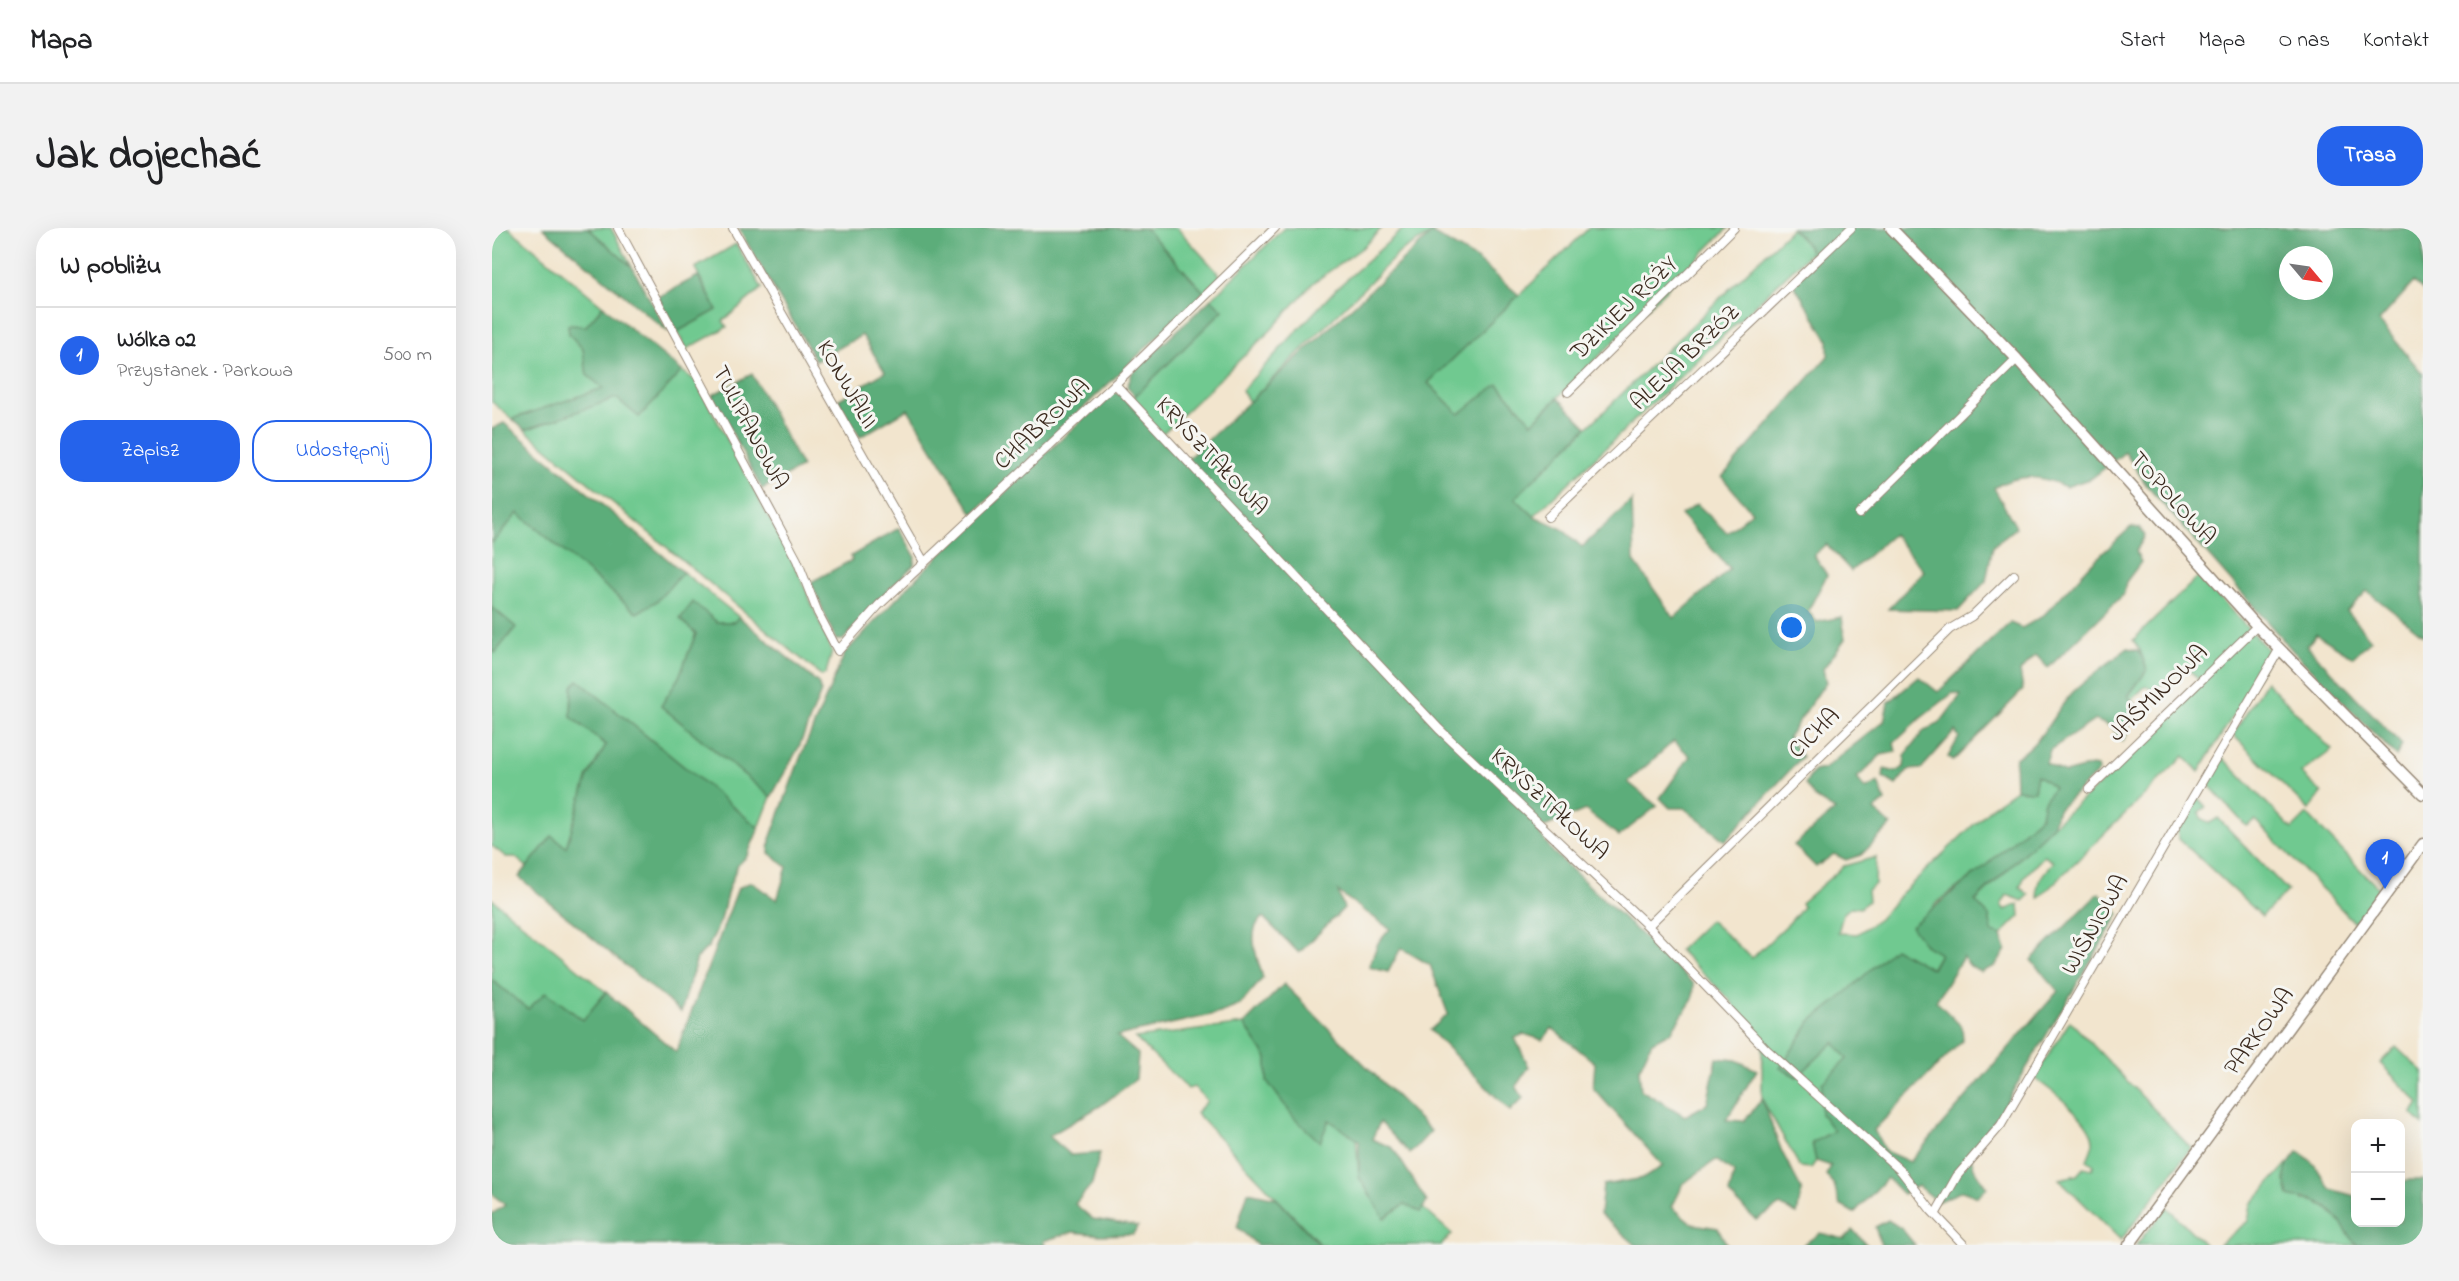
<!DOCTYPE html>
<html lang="pl">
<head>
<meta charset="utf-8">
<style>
  body { margin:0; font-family:"Indie Flower",sans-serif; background:#f2f2f2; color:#202124 }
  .controls { position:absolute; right:18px; bottom:18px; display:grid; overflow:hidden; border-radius:12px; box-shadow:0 6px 24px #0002 }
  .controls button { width:54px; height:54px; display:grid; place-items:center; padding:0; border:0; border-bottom:2px solid #e0e0e0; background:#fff; color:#202124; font:30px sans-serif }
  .compass { position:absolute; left:1787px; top:18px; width:54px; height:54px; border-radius:50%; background:#fff; box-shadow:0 6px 24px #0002; rotate:119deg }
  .you { position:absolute; left:1300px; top:400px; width:21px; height:21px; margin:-15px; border:4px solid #fff; border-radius:50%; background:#1a73e8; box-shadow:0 0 0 9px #1a73e833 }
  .badge { display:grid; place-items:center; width:39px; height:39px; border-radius:50%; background:#2563eb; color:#fff; font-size:20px; font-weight:700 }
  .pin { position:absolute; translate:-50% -50px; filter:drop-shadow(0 2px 3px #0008) }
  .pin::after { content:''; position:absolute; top:32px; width:21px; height:18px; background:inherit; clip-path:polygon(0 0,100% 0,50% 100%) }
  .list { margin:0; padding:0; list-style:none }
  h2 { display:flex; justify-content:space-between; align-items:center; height:78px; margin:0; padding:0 24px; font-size:26px }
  h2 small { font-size:20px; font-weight:400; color:#757577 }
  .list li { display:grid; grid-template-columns:39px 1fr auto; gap:18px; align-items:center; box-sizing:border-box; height:96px; padding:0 24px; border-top:2px solid #e0e0e0 }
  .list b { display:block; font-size:22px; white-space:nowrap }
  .list p { margin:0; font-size:20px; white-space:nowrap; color:#757577 }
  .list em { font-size:20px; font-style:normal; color:#757577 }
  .actions { display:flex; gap:12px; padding:18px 24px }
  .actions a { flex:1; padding:14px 0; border:2px solid #2563eb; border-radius:24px; text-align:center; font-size:21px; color:#2563eb }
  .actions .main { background:#2563eb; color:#fff }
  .map { position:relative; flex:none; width:1931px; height:1017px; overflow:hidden; border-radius:24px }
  header { display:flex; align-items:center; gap:36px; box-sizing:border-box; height:84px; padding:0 30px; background:#fff; border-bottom:2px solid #e0e0e0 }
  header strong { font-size:28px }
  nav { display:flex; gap:33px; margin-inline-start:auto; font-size:21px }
  .intro { display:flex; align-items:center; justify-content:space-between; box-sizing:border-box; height:144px; padding:0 36px }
  h1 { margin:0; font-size:42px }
  .button { padding:15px 27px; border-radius:24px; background:#2563eb; color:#fff; font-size:21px; font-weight:700 }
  main { display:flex; gap:36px; padding:0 36px }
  aside { flex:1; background:#fff; border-radius:24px; box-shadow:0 6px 24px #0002 }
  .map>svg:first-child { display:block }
</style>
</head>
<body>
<header>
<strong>Mapa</strong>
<nav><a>Start</a><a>Mapa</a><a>O nas</a><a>Kontakt</a></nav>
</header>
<div class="intro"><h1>Jak dojechać</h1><a class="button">Trasa</a></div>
<main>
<aside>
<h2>W pobliżu<small></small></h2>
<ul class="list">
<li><span class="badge">1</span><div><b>Wólka 02</b><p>Przystanek · Parkowa</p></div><em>500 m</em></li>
</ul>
<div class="actions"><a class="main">Zapisz</a><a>Udostępnij</a></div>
</aside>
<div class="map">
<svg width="1931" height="1017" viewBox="0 0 1931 1017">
  <rect width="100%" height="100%" fill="#f6f6f2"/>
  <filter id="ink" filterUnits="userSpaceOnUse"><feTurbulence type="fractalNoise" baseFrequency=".0167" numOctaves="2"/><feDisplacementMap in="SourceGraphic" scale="12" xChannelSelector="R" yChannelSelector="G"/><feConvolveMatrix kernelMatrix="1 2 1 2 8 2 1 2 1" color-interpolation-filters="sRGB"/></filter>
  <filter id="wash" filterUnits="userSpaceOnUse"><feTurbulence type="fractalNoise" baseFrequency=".008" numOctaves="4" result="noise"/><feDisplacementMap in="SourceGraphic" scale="24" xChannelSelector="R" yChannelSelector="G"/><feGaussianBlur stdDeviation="1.35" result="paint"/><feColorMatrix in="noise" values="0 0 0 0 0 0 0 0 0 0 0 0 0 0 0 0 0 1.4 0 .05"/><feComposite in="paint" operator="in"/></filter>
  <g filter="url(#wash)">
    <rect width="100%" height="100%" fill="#f2e5ce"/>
    <g fill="#6fc990" stroke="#557a57" stroke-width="1.5">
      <path d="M0,0H17L111,78L94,98L76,97L77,106L91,121L95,147L112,160L20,191L0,174Z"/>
      <path d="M96,0H119L140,39Z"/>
      <path d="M653,0H685L729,48L712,64Z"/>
      <path d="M792,0H890L870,20L821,55L779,102L667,209L636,175L731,82L719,71Z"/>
      <path d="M912,0H945L940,5L908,24L757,174L750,162L844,61Z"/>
      <path d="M1097,0H1236L1040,195L1007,157L967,186L936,155Z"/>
      <path d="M1299,1L1316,18L1318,25L1042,288L1023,270Z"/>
      <path d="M244,16L270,60L231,93L235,99L195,121L185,104L225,82L203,40Z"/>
      <path d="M190,143L204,153L308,348L340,424L334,445L330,448L33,202L124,170L147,189Z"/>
      <path d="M26,285L145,384L165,373L191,344L247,389L242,394H225L201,375L204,405L187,449L169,478L279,569L267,600L86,452L80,459L79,489L114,517L96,548L74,619L60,608L35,639L23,629H14L0,618V422L3,425L23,399L0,379V315Z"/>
      <path d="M1707,348L1779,425L1707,544L1692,528L1547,670C1541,655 1552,645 1561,634L1552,628L1533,648L1528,659L1537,667L1531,673L1515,667L1509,677L1513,682L1527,676L1528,688L1509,707L1500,704L1497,688L1483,674L1560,598L1624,542L1709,456C1702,445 1698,441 1685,441L1663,463L1654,458L1639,472L1636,469L1655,442L1648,422L1641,412Z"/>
      <path d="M1774,453L1840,522L1809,545L1830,565L1817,582L1741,507Z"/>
      <path d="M1729,528L1800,601L1815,586L1888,662L1863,695L1763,592L1754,598L1714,554Z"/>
      <path d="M1545,547L1562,559L1552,573L1549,588L1491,640L1442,677L1448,726L1439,741L1345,773L1319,793L1289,840L1305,849L1342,814L1355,831L1342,903L1320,915L1324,933L1319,940L1308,939L1270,871V816L1238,772L1187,722L1218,692L1260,730L1297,695L1311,679L1309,675L1352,638L1384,629L1383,656L1375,662L1376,673L1368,680L1359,679L1351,686L1346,705L1365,706L1387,691L1410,665L1501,578L1524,562L1542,563Z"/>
      <path d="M1705,569L1714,579L1707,584L1709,590L1718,595L1726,590L1796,663L1770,688L1687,611L1685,603Z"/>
      <path d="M0,671L114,764L91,792L54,764L36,782L0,752Z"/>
      <path d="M1578,793L1699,920L1629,1012L1567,951L1585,947L1592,939L1600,941L1602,937L1595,932C1597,927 1601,919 1601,914C1601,893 1558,861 1542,850Z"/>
      <path d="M752,796L775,830V853L828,913L837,892L864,910L867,949L893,990L913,976L928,984L931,980L960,1006L949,1017H829L704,885L715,873L702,859L696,861L643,810Z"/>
      <path d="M1904,819L1931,844V897L1920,886L1927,875L1888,835Z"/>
      <path d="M1795,936L1793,954L1810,972C1836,970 1850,998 1865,1017H1726L1756,993L1759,976Z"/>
      <path d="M1675,979L1713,1017H1644Z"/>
    </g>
    <g fill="#5bad7a" stroke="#4b6c4c" stroke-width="1.5" fill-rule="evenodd">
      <path d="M51,0H96L140,39L176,104Z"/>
      <path d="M653,0L712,64L481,286L416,181L368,209L346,172L393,144L370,107L324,133L247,1Z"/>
      <path d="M1300,0H1931V62L1922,54L1887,93L1931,146V407L1875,363L1855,383L1879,412L1861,429L1824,406L1815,418L1910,517L1904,528L1801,423L1655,258L1633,224L1600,250L1574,259C1548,247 1526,245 1502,260L1524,299L1501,318L1494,353L1466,383L1396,381L1432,343L1401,306L1359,343L1334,316L1322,327L1335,347L1316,383L1325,394L1350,389L1353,411L1331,441L1334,454L1296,509L1310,529L1233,613L1192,580H1178L1168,570L1198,528L1182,513L1136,554L1165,578L1127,608L1093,582L1045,602L1061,624L1202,756L1201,771L1179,804L1160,814L1147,842L1149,862L1193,888L1215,876L1225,830L1244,832L1265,842L1234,892L1252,893L1270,871L1290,924L1310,962L1305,986L1288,977L1264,992L1237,966L1242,945L1224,932L1192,955L1180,979L1201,996L1226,1000L1235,1017H1144L1108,986L1111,957L1152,950L1171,938L1101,860L1103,835L1060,800L1051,812L1032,806L1023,810L1037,839L1024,858L1031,870L1018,883L938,802L956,786L938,737L909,720L896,744L877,739L886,715L898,701L846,664L852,680L807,725L771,689C753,703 766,731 771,750L748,777L728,785L625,808L646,826L644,851L608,878L557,908L579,927L608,925L600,956L583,976L601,991L646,998L641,1006L609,1007L581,1004L551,1013L553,1017H13L0,1005V986L13,977L0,966V752L36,781L54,764L91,792L114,764L184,824L246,660L259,654L285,672L295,639L277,625L278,611L310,525L353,425L431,343L619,164L628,166L691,235L940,5L986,32L1027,67L936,155L967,186L1006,156L1040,195L1066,170L1095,199L1023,270L1042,288L1070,301L1090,319L1140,272L1142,333L1182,390L1238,341L1189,287L1205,276L1235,305L1260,284L1230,249L1336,128V112L1301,55L1321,34L1316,18ZM1796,27H1832V63H1796Z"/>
      <path d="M206,48L225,82L185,104L166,69Z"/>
      <path d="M719,71L731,82L643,168L635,159L640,145Z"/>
      <path d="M111,78L190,143L147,189L124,170L33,202L20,191L111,160L95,147L91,121L77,106L76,97L94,98Z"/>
      <path d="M260,146L310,239L270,261L220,167Z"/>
      <path d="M12,195L191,344L165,373L145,385L26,285L0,315V201Z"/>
      <path d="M1639,299L1648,300L1653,308L1644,323L1649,334L1634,354L1632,366L1556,440L1544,427L1528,443L1531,462L1461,533L1456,529L1467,509L1463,503L1429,541L1416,542L1404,557L1391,549L1392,541L1404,544L1412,539L1413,528L1432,502L1447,496L1469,467L1461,465L1429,490L1402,515L1404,524L1389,527L1365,550L1373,561L1386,554L1393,573L1382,582L1399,597L1369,627L1354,632L1342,626L1324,639L1302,617L1343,582L1322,569L1313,556L1322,543L1332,541L1392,493L1396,475L1427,449L1446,464L1518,395L1530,400L1551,388L1599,336Z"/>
      <path d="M407,300L423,328L422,337L384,374L351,412H344L319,354L360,332L359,328Z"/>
      <path d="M201,374L225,394H242L247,389L326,455L329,464L307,519L279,569L169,478L187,449L204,406L188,391Z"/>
      <path d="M0,379L24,399L3,425L0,422Z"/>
      <path d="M1636,420L1648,423L1655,442L1636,468L1645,479L1636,493V505L1630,514L1620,499L1603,492L1558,522L1554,535L1573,545L1599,538L1606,539L1607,543L1566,582L1560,598L1483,673L1497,688L1500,704L1509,707L1514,722L1503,738L1489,744L1478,738L1471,729L1444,773L1470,799L1471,812L1382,902L1393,923L1418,934L1566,763L1539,732L1607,665L1627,686L1507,886L1478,926L1482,940L1495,960L1486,969L1470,963L1445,974L1426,958L1411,966L1395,950L1362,985L1348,977L1342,957L1334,947L1339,938L1324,933L1320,915L1342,903L1329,886L1330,855L1355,831L1342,814L1305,849L1288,840L1319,793L1345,773L1402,720L1440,741L1448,726L1434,718L1419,698L1491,640L1549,588L1552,573L1562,559L1545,547L1542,563L1524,562L1523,530C1551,515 1560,486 1581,464C1598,448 1618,434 1636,420Z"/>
      <path d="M86,452L267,600L255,628L246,637L236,662L229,692L217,718L205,730L189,784L27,649L60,608L74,619L96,548L114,517L79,489L80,459Z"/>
      <path d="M792,756L939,903L918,926L888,894L880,911L901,920L935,974L928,984L913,976L892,990L867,949V913L837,892L828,914L802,890L775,853V830L752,796Z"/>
      <path d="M1806,924C1822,931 1829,947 1838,961L1863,968L1864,994H1908L1909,956L1915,952H1931V1017H1865C1853,1002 1840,977 1821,972C1813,970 1805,971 1797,968C1791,947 1791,940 1806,924Z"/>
      <path d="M756,964L784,970L828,1017H765L745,999Z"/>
      <path d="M1396,992L1410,1001L1423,1017H1389L1383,999Z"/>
      <path d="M1361,1002L1375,1017H1311L1328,1005L1352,1011Z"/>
    </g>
  </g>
  <g filter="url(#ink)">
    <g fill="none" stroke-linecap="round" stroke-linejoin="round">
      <g stroke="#968876" stroke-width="10">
        <g id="street">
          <path d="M126,0L305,332L326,385L346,423L387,377L623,156L783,0"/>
          <path d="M241,0L432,334"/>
          <path d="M623,156L947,501L1156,698L1274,821L1409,943L1439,982L1472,1017"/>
          <path d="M1076,164L1242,0"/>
          <path d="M1367,286L1525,131"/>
          <path d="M1056,289L1359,0"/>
          <path d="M1597,561L1765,398"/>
          <path d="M1156,698L1458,401L1480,388L1522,347"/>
          <path d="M1444,985L1465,948L1509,897L1787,422"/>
        </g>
      </g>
      <g stroke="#968876" stroke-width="13">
        <g id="secondary">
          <path d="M1399,0L1525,131L1765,398L1931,566"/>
          <path d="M1637,1017L1931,616"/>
        </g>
      </g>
      <use href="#street" stroke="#fff" stroke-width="8"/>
      <use href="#secondary" stroke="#fff" stroke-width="10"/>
    </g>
  </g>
  <g text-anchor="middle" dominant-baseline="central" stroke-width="6" stroke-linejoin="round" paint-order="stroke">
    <g font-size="24" fill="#3b2a1e" stroke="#f6f6f2">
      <text transform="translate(1133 81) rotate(-44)">DZIKIEJ RÓŻY</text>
      <text transform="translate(1194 130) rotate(-44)">ALEJA BRZÓZ</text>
      <text transform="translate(354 157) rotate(60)">KONWALII</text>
      <text transform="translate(551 197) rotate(-43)">CHABROWA</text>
      <text transform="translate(257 200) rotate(62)">TULIPANOWA</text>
      <text transform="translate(719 229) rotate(47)">KRYSZTAŁOWA</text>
      <text transform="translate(1680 271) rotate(48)">TOPOLOWA</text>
      <text transform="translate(1667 466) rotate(-44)">JAŚMINOWA</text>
      <text transform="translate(1323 506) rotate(-44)">CICHA</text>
      <text transform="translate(1057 577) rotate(43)">KRYSZTAŁOWA</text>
      <text transform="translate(1604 697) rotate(-60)">WIŚNIOWA</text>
      <text transform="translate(1768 804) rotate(-54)">PARKOWA</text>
    </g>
  </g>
</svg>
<div class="controls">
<button>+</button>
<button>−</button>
</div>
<svg class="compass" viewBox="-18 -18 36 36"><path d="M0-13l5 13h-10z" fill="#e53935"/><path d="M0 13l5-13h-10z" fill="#757577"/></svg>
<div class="you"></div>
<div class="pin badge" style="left:1893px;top:661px">1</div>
</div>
</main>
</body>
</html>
